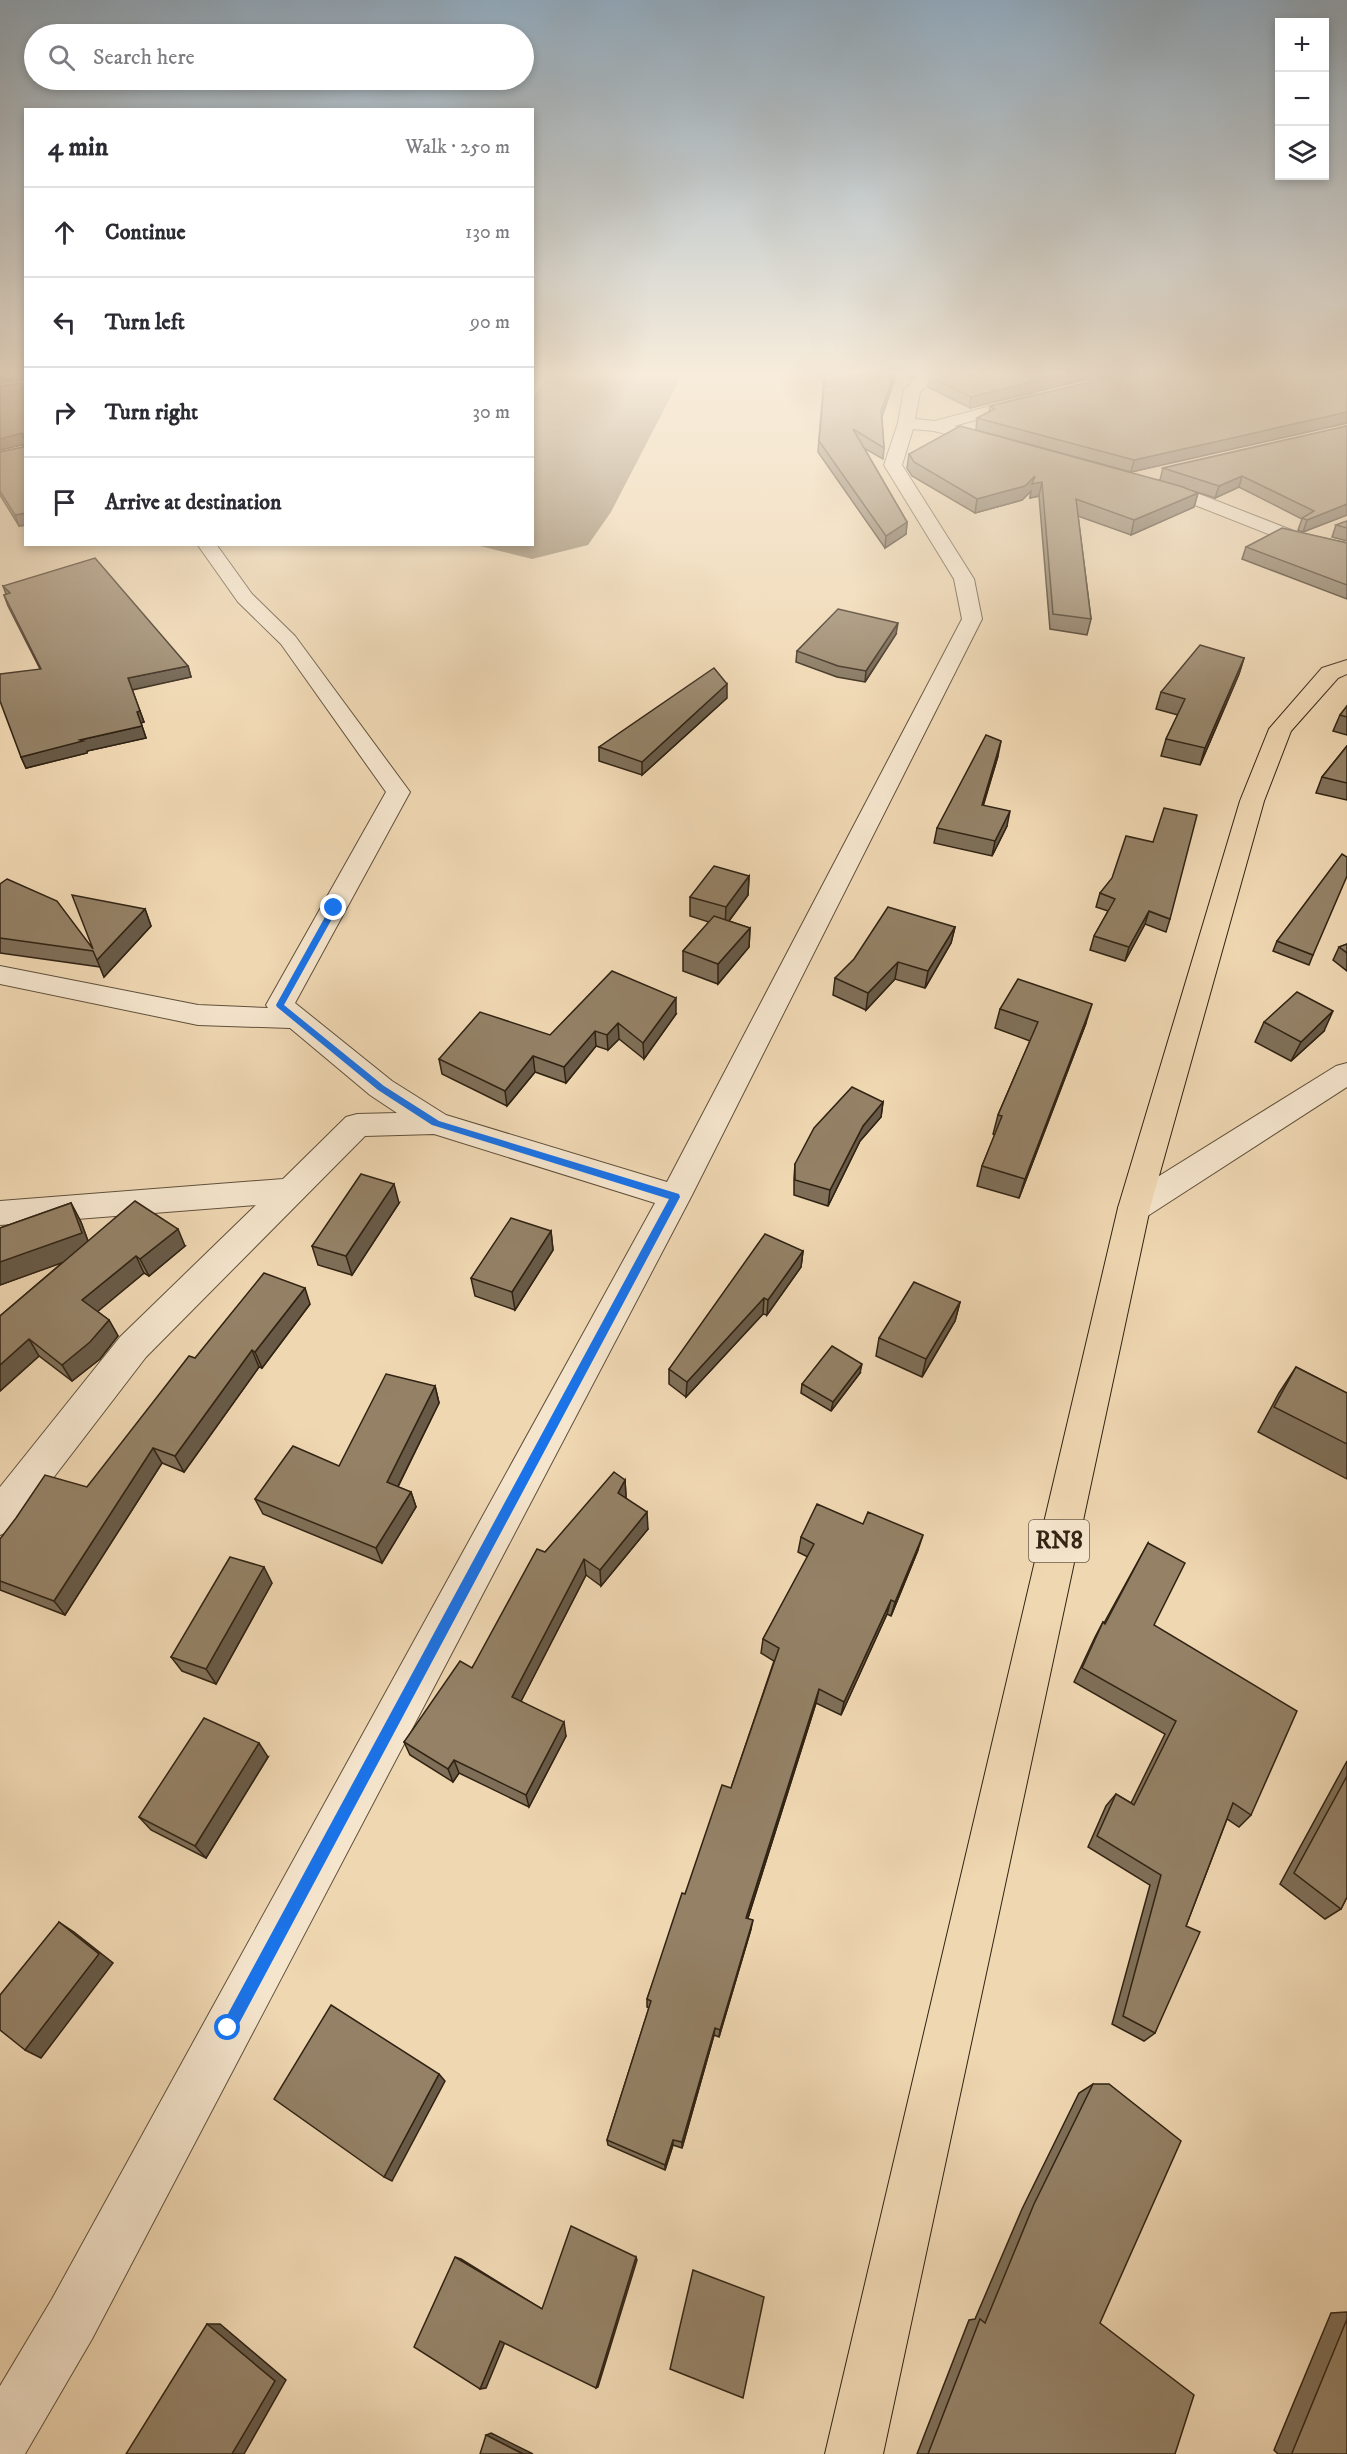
<!DOCTYPE html>
<html lang="en">
<head>
<meta charset="utf-8">
<style>
  body { margin:0; font-family:"IM FELL DW Pica",serif; background:#f2f2f3; color:#2b2b33 }
  .controls { position:absolute; right:18px; top:18px; display:grid; overflow:hidden; border-radius:0px; box-shadow:0 3px 9px #0003 }
  .controls button { width:54px; height:54px; display:grid; place-items:center; padding:0; border:0; border-bottom:2px solid #e1e1e2; background:#fff; color:#2b2b33; font:30px sans-serif }
  .stop { position:absolute; width:18px; height:18px; margin:-14px; border:4px solid #1a73e8; border-radius:50%; background:#fff }
  .stop.end { background:#1a73e8; border-color:#fff; box-shadow:0 2px 6px #0008 }
  .list { margin:0; padding:0; list-style:none }
  h2 { display:flex; justify-content:space-between; align-items:center; height:78px; margin:0; padding:0 24px; font-size:26px }
  h2 small { font-size:20px; font-weight:400; color:#7c7c81 }
  .list li { display:grid; grid-template-columns:39px 1fr auto; gap:18px; align-items:center; box-sizing:border-box; height:90px; padding:0 24px; border-top:2px solid #e1e1e2 }
  .list b { display:block; font-size:22px; white-space:nowrap }
  .list em { font-size:20px; font-style:normal; color:#7c7c81 }
  .icon { flex:none; width:33px; height:33px; fill:none; stroke:currentColor; stroke-width:2; stroke-linecap:round; stroke-linejoin:round }
  .map { position:relative; flex:none; width:1347px; height:2454px; overflow:hidden }
  .search { position:absolute; background:#fff; box-shadow:0 3px 9px #0003; left:24px; top:24px; width:510px; height:66px; display:flex; align-items:center; gap:15px; box-sizing:border-box; padding:0 21px; border-radius:33px; color:#7c7c81; font-size:22px }
  .panel { position:absolute; background:#fff; box-shadow:0 3px 9px #0003; left:24px; top:108px; width:510px; height:438px; border-radius:0px }
  .map>svg:first-child { display:block }
</style>
</head>
<body>
<div class="map">
<svg width="1347" height="2454" viewBox="0 0 1347 2454">
  <rect width="100%" height="100%" fill="#efd7b2"/>
  <filter id="stains"><feTurbulence type="fractalNoise" baseFrequency=".00333" numOctaves="4"/><feColorMatrix values="0 0 0 0 .2 0 0 0 0 .09 0 0 0 0 .02 0 0 0 .5 -.17"/></filter>
  <radialGradient id="worn" r=".72"><stop offset=".6" stop-color="#630" stop-opacity="0"/><stop offset="1" stop-color="#630" stop-opacity=".3"/></radialGradient>
  <g fill="none" stroke-linecap="round" stroke-linejoin="round">
    <path fill="#907d62" fill-rule="evenodd" d="M549,375H682L611,512L588,545L532,559L476,545L532,544V399Z"/>
    <g stroke="#60503b" stroke-width="2">
      <g id="minor">
        <path d="M919,375H936L920,392L915,419L935,421L1035,394L1043,399L1041,402L954,426L1002,438L1004,442L996,447L934,431L913,429L902,465L974,579L982,619L691,1197L92,2339L25,2454H0V2386L52,2299L655,1203L434,1134L365,1136L146,1357L14,1529L0,1535V1487L120,1337L256,1205L0,1225V1201L283,1179L346,1117L357,1114L397,1113L370,1095L290,1028L198,1025L0,984V966L198,1005L268,1008L266,1005L386,792L281,644L238,602L197,544H216L252,594L295,636L410,792L295,1003L392,1081L446,1115L667,1182L962,619L954,579L884,465L898,423L904,390Z"/>
        <path d="M26,380V390L0,394V384Z"/>
        <path d="M1152,480L1189,490L1299,533L1347,543V555L1286,541L1177,498L1146,489L1143,485L1146,481Z"/>
        <path d="M1347,1063V1087L1146,1217L1134,1220L1122,1217L1118,1208L1122,1199L1336,1066Z"/>
      </g>
    </g>
    <g stroke="#312313" stroke-width="2">
      <path id="major" d="M1347,660V674L1338,678L1291,731L1264,801L1150,1208L883,2454H825L1118,1208L1240,801L1269,729L1322,668Z"/>
    </g>
    <use href="#minor" fill="#f5e5cd" fill-rule="evenodd"/>
    <use href="#major" fill="#efd7b2" fill-rule="evenodd"/>
  </g>
  <g fill="#7f6f58" stroke="#312313" stroke-width="1.5">
    <path d="M806,375H896L882,417L884,448L883,459L864,448L907,522L906,534L885,548L818,452L824,379Z"/>
    <path d="M904,375H916L912,379Z"/>
    <path d="M930,375H1347V423L1131,472L976,430L977,418L989,412L990,406L1119,376L1086,379L970,408L928,387Z"/>
    <path d="M26,392V525L19,526L0,495V452L24,447V444L0,450Z"/>
    <path d="M1347,426V515L1303,532L1298,530L1302,519L1239,487L1215,498L1193,491L1198,493L1194,507L1131,535L1078,516L1091,619L1087,635L1050,629L1039,496L1030,498L1031,491L1022,500L975,513L912,476L907,468L909,454L1160,480L1163,468Z"/>
    <path d="M1347,521V541L1332,537L1336,525Z"/>
    <path d="M1347,543V599L1242,559L1246,547Z"/>
    <path d="M3,586L188,666L191,677L132,689L144,722L141,723L146,738L87,751V753L26,768L21,757L40,669L8,606L4,595L6,594Z"/>
    <path d="M896,634L865,682L837,677L796,662L797,651Z"/>
    <path d="M1244,658L1239,674L1200,765L1161,756L1166,739L1178,715L1156,709L1161,692Z"/>
    <path d="M727,698L642,775L599,761V747Z"/>
    <path d="M1347,706V735L1333,731L1340,715Z"/>
    <path d="M1347,746V800L1316,793L1322,777Z"/>
    <path d="M998,756L983,805L1007,826L992,856L934,843L937,828Z"/>
    <path d="M749,876L748,895L729,921L750,928L749,947L718,984L683,971V951L709,922L690,916V897Z"/>
    <path d="M0,884L93,949L145,909L151,926L104,977L100,967L0,953Z"/>
    <path d="M1100,893L1170,919L1166,932L1145,924L1125,961L1090,950L1094,936L1108,911L1096,907Z"/>
    <path d="M955,927L951,943L925,988L895,979L866,1010L833,995L835,978Z"/>
    <path d="M1277,941L1313,955L1309,965L1273,951Z"/>
    <path d="M1347,944V971L1333,960L1339,947Z"/>
    <path d="M1000,1009L1086,1023L1019,1198L977,1186L982,1166L995,1135L993,1134L998,1115L1030,1041L995,1028Z"/>
    <path d="M676,1014L644,1059L619,1039L608,1050L596,1046L566,1083L535,1072L507,1106L442,1074L439,1059L550,1035Z"/>
    <path d="M1264,1022L1324,1031L1291,1061L1255,1042Z"/>
    <path d="M883,1102L881,1117L860,1141L828,1206L794,1195V1179L795,1164Z"/>
    <path d="M71,1203L81,1222L88,1241L185,1246L149,1276L144,1273L97,1311L109,1320L118,1336L100,1359L72,1381L39,1356L0,1391V1316L63,1262L0,1285V1228Z"/>
    <path d="M399,1203L352,1275L318,1265L312,1246Z"/>
    <path d="M551,1231L553,1250L515,1310L475,1296L471,1278Z"/>
    <path d="M803,1251L801,1267L767,1315L763,1314L686,1397L669,1384V1369Z"/>
    <path d="M960,1302L955,1321L922,1377L876,1356L879,1338Z"/>
    <path d="M310,1304L262,1368L259,1367L184,1472L162,1463L65,1615L0,1590V1539L87,1487L195,1358Z"/>
    <path d="M1296,1367L1347,1393V1479L1258,1432L1279,1393Z"/>
    <path d="M860,1373L831,1411L801,1393L802,1384Z"/>
    <path d="M435,1386L439,1403L398,1487L411,1492L416,1507L382,1563L263,1514L255,1499L339,1466Z"/>
    <path d="M625,1480L626,1498L648,1529L601,1586L586,1575L521,1701L566,1736L529,1807L459,1773L453,1782L410,1755L404,1742L472,1668L545,1552Z"/>
    <path d="M801,1537L918,1550L891,1616L887,1614L841,1715L816,1703L748,1918L751,1929L719,2037L714,2035L682,2148L673,2145L665,2170L608,2145L607,2140L649,2008L647,2007V1999L685,1894L731,1788L774,1661L761,1653L763,1639L808,1557L798,1552Z"/>
    <path d="M1148,1543L1154,1625L1251,1815L1239,1827L1227,1819L1186,1926L1155,2033L1144,2041L1112,2024L1150,1885L1088,1847L1106,1806L1116,1794L1131,1803L1165,1734L1074,1682L1095,1637L1103,1622L1104,1623Z"/>
    <path d="M272,1583L216,1684L182,1671L171,1657Z"/>
    <path d="M268,1757L206,1858L151,1830L139,1817Z"/>
    <path d="M1347,1761V1897L1341,1909L1325,1919L1280,1884Z"/>
    <path d="M1093,2084L1100,2323L1175,2454H917L969,2320L975,2319L1022,2209L1079,2093Z"/>
    <path d="M1347,2312V2454H1278L1274,2450L1331,2313Z"/>
  </g>
  <g fill="#685a47" stroke="#312313" stroke-width="1.5">
    <path d="M0,375H15L17,379L0,382Z"/>
    <path d="M894,375H896L880,422L881,411Z"/>
    <path d="M1057,375H1121L1086,379L970,408L971,397Z"/>
    <path d="M1347,412V423L1131,472L1134,460Z"/>
    <path d="M22,433L26,444L0,450V439Z"/>
    <path d="M1035,476L1042,482L1039,496L1030,498L1031,491L1022,500L975,513L977,499Z"/>
    <path d="M1242,476L1239,487L1215,498L1219,486Z"/>
    <path d="M1198,493L1194,507L1131,535L1134,520Z"/>
    <path d="M1347,504V515L1303,532L1307,520Z"/>
    <path d="M26,513V525L19,526L15,515Z"/>
    <path d="M907,522L906,534L885,548L886,536Z"/>
    <path d="M898,623L896,634L865,682L866,671Z"/>
    <path d="M1244,658L1239,674L1200,765L1205,748Z"/>
    <path d="M188,666L191,677L132,690L128,678Z"/>
    <path d="M727,684V698L642,775V762Z"/>
    <path d="M140,711L144,722L140,723L137,712Z"/>
    <path d="M142,726L146,738L87,751V753L26,768L21,757L80,740Z"/>
    <path d="M1001,741L998,756L979,820L982,805Z"/>
    <path d="M1010,811L1007,826L992,856L995,841Z"/>
    <path d="M749,876L748,895L725,926L726,907Z"/>
    <path d="M145,909L151,926L104,977L97,960Z"/>
    <path d="M1149,911L1145,924L1125,961L1129,947Z"/>
    <path d="M955,927L951,943L925,988L928,971Z"/>
    <path d="M750,928L749,947L718,984V964Z"/>
    <path d="M898,962L895,979L866,1010L868,993Z"/>
    <path d="M676,998V1014L644,1059L643,1043Z"/>
    <path d="M1092,1004L1086,1023L1019,1198L1025,1179Z"/>
    <path d="M1333,1011L1324,1031L1291,1061L1301,1042Z"/>
    <path d="M618,1023L619,1039L608,1050L607,1035Z"/>
    <path d="M595,1031L596,1046L566,1083L564,1067Z"/>
    <path d="M533,1056L535,1072L507,1106L505,1091Z"/>
    <path d="M883,1102L881,1117L860,1141L828,1206L830,1190L863,1126Z"/>
    <path d="M394,1184L399,1203L352,1275L346,1256Z"/>
    <path d="M71,1203L81,1222L92,1252L0,1285V1262Z"/>
    <path d="M178,1229L185,1246L149,1276L140,1259Z"/>
    <path d="M551,1231L553,1250L515,1310L512,1292Z"/>
    <path d="M803,1251L801,1267L767,1315L768,1300Z"/>
    <path d="M136,1256L144,1273L91,1317L82,1300Z"/>
    <path d="M305,1288L310,1304L262,1368L255,1352Z"/>
    <path d="M764,1298L763,1314L686,1397L687,1382Z"/>
    <path d="M960,1302L955,1321L922,1377L926,1359Z"/>
    <path d="M109,1320L118,1336L100,1359L72,1381L62,1365Z"/>
    <path d="M29,1339L39,1356L0,1391V1365Z"/>
    <path d="M252,1350L259,1367L184,1472L175,1456Z"/>
    <path d="M862,1364L860,1373L831,1411L833,1402Z"/>
    <path d="M435,1386L439,1403L392,1498L387,1482Z"/>
    <path d="M153,1448L162,1463L65,1615L54,1601Z"/>
    <path d="M625,1480L626,1496L619,1510L618,1493Z"/>
    <path d="M411,1492L416,1507L382,1563L376,1548Z"/>
    <path d="M647,1512L648,1529L601,1586L600,1570Z"/>
    <path d="M923,1535L918,1550L891,1616L895,1602Z"/>
    <path d="M584,1559L586,1575L516,1711L512,1697Z"/>
    <path d="M264,1567L272,1583L216,1684L206,1669Z"/>
    <path d="M891,1600L887,1614L841,1715L844,1702Z"/>
    <path d="M819,1689L816,1703L745,1927L746,1918Z"/>
    <path d="M564,1722L566,1736L529,1807L526,1795Z"/>
    <path d="M259,1743L268,1757L206,1858L195,1846Z"/>
    <path d="M454,1760L459,1773L453,1782L448,1769Z"/>
    <path d="M753,1920L751,1929L719,2037L720,2030Z"/>
    <path d="M59,1922L74,1932L113,1963L41,2058L25,2050Z"/>
    <path d="M715,2028L714,2035L682,2148V2142Z"/>
    <path d="M439,2074L445,2081L392,2181L384,2177Z"/>
    <path d="M673,2140V2145L665,2170V2165Z"/>
    <path d="M455,2257L461,2259L545,2311L542,2309Z"/>
    <path d="M636,2257L637,2260L598,2387L596,2388Z"/>
    <path d="M207,2324H220L286,2380L244,2454H232Z"/>
    <path d="M500,2341L505,2342L486,2388L480,2389Z"/>
    <path d="M491,2433L533,2454H523L486,2435Z"/>
  </g>
  <g fill="#948166" stroke="#312313" stroke-width="1.5">
    <path d="M825,375H894L881,411L884,448L853,429L907,522L886,536L819,441Z"/>
    <path d="M930,375H1057L971,397L929,376Z"/>
    <path d="M1119,375H1347V412L1134,460L977,418L995,409L990,406Z"/>
    <path d="M20,383L26,392V513L15,515L0,491V452L24,447L25,436L22,433L0,439V386Z"/>
    <path d="M960,426L1180,486L1198,493L1134,520L1076,499L1091,619L1053,614L1042,482L1032,484L1035,476L1025,486L977,499L914,462L909,454Z"/>
    <path d="M1347,426V504L1307,520L1302,518L1314,511L1242,476L1219,486L1163,468Z"/>
    <path d="M1347,521V528L1336,525Z"/>
    <path d="M1282,528L1347,543V585L1246,547Z"/>
    <path d="M95,558L188,666L128,678L140,711L137,712L142,726L80,740L83,741L21,757L0,701V674L41,669L4,595L10,593L3,586Z"/>
    <path d="M838,609L898,623L866,671L838,666L797,651Z"/>
    <path d="M1200,645L1244,658L1205,748L1166,739L1185,699L1161,692Z"/>
    <path d="M714,668L727,684L642,762L599,747Z"/>
    <path d="M1347,706V717L1340,715Z"/>
    <path d="M986,735L1001,741L982,805L1010,811L995,841L937,828Z"/>
    <path d="M1347,746V783L1322,777Z"/>
    <path d="M1164,808L1197,815L1170,919L1149,911L1129,947L1094,936L1115,899L1100,893L1112,878L1126,836L1153,842Z"/>
    <path d="M1342,854L1347,857V876L1313,955L1277,941Z"/>
    <path d="M714,866L749,876L726,907L690,897Z"/>
    <path d="M7,879L57,901L93,949L72,895L145,909L97,960L93,951L0,938V884Z"/>
    <path d="M888,907L955,927L928,971L898,962L868,993L835,978L854,959Z"/>
    <path d="M714,916L750,928L718,964L683,951Z"/>
    <path d="M1347,944V953L1339,947Z"/>
    <path d="M612,971L676,998L643,1043L618,1023L607,1035L595,1031L564,1067L533,1056L505,1091L439,1059L480,1012L550,1035Z"/>
    <path d="M1018,979L1092,1004L1025,1179L982,1166L1002,1116L998,1115L1038,1022L1000,1009Z"/>
    <path d="M1297,992L1333,1011L1301,1042L1264,1022Z"/>
    <path d="M852,1087L883,1102L863,1126L830,1190L795,1180V1164L814,1128Z"/>
    <path d="M361,1174L394,1184L346,1256L312,1246Z"/>
    <path d="M135,1201L178,1229L140,1259L136,1256L82,1300L109,1320L90,1342L62,1365L29,1339L0,1365V1316Z"/>
    <path d="M71,1203L82,1233L0,1262V1228Z"/>
    <path d="M511,1218L551,1231L512,1292L471,1278Z"/>
    <path d="M765,1234L803,1251L768,1300L764,1298L687,1382L669,1369Z"/>
    <path d="M264,1273L305,1288L255,1352L252,1350L175,1456L153,1448L54,1601L0,1581V1539L16,1518L45,1475L87,1487L189,1356L195,1358Z"/>
    <path d="M914,1282L960,1302L926,1359L879,1338Z"/>
    <path d="M832,1346L862,1364L833,1402L802,1384Z"/>
    <path d="M1296,1367L1347,1393V1444L1274,1407Z"/>
    <path d="M386,1374L435,1386L387,1482L411,1492L376,1548L255,1499L293,1446L339,1466Z"/>
    <path d="M614,1472L625,1480L618,1493L647,1512L600,1570L584,1559L512,1697L564,1722L526,1795L454,1760L448,1769L404,1742L460,1661L472,1668L537,1549L545,1552Z"/>
    <path d="M817,1504L863,1524L868,1512L923,1535L895,1602L891,1600L844,1702L819,1689L746,1918L753,1920L720,2030L715,2028L682,2142L673,2140L665,2165L607,2140L651,2001L647,1999L682,1893L685,1894L722,1785L731,1788L779,1648L763,1639L814,1544L801,1537Z"/>
    <path d="M1148,1543L1185,1563L1154,1625L1297,1711L1251,1815L1233,1803L1186,1926L1200,1932L1155,2033L1123,2016L1161,1875L1097,1836L1116,1794L1134,1805L1176,1721L1082,1668L1103,1622L1105,1624Z"/>
    <path d="M230,1557L264,1567L206,1669L171,1657Z"/>
    <path d="M204,1718L259,1743L195,1846L139,1817Z"/>
    <path d="M1347,1776V1897L1341,1909L1294,1873Z"/>
    <path d="M59,1922L99,1954L25,2050L0,2030V1995Z"/>
    <path d="M331,2005L439,2074L384,2177L274,2099Z"/>
    <path d="M1093,2084H1109L1181,2141L1100,2323L1194,2395L1175,2454H928L980,2319L985,2323L1034,2204Z"/>
    <path d="M571,2226L636,2257L596,2388L500,2341L480,2389L414,2347L455,2257L542,2309Z"/>
    <path d="M693,2270L764,2297L743,2398L670,2369Z"/>
    <path d="M1347,2319V2454H1293L1292,2453Z"/>
    <path d="M207,2324L275,2381L232,2454H126Z"/>
    <path d="M486,2435L523,2454H480Z"/>
  </g>
  <linearGradient id="sky" x2="0" y2="1"><stop stop-color="#91aabd"/><stop offset="0.52" stop-color="#f8eddc"/><stop offset="1" stop-color="#f8eddc" stop-opacity="0"/></linearGradient>
  <rect width="1347" height="719" fill="url(#sky)"/>
  <path fill="#1a73e8" d="M334,906L338,908L284,1005L384,1086L439,1121L679,1194L680,1197L234,2033L228,2036L223,2033L221,2028L223,2023L669,1199L432,1125L378,1090L277,1007L276,1005L330,908Z"/>
  <g text-anchor="middle" dominant-baseline="central" stroke-width="5" stroke-linejoin="round" paint-order="stroke">
    <rect fill="#f5e5cd" stroke="#6c5d4b" stroke-width="1.5" x="1029" y="1520" width="60" height="42" rx="4.5"/>
    <g font-size="24" font-weight="bold" fill="#312313">
      <text x="1059" y="1541">RN8</text>
    </g>
  </g>
  <rect width="100%" height="100%" filter="url(#stains)"/>
  <rect width="100%" height="100%" fill="url(#worn)"/>
</svg>
<div class="controls">
<button>+</button>
<button>−</button>
<button><svg class="icon" aria-label="layers" viewBox="0 0 24 24"><path d="M12 4l9 5-9 5-9-5zM3 14l9 5 9-5"/></svg></button>
</div>
<div class="stop" style="left:228px;top:2028px"></div>
<div class="stop end" style="left:334px;top:908px"></div>
<div class="search"><svg class="icon" aria-label="search" viewBox="0 0 24 24"><circle cx="10" cy="10" r="6"/><path d="M15 15l6 6"/></svg>Search here</div>
<section class="panel">
<h2>4 min<small>Walk · 250 m</small></h2>
<ul class="list">
<li><svg class="icon" aria-label="ahead" viewBox="0 0 24 24"><path d="M12 20V5M6 11l6-6 6 6"/></svg><div><b>Continue</b></div><em>130 m</em></li>
<li><svg class="icon" aria-label="left" viewBox="0 0 24 24"><path d="M17 20v-9H6M10 6l-5 5 5 5"/></svg><div><b>Turn left</b></div><em>90 m</em></li>
<li><svg class="icon" aria-label="right" viewBox="0 0 24 24"><path d="M7 20v-9h11M14 6l5 5-5 5"/></svg><div><b>Turn right</b></div><em>30 m</em></li>
<li><svg class="icon" aria-label="arrive" viewBox="0 0 24 24"><path d="M6 21V4h12l-3 4 3 4H6"/></svg><div><b>Arrive at destination</b></div></li>
</ul>
</section>
</div>
</body>
</html>
